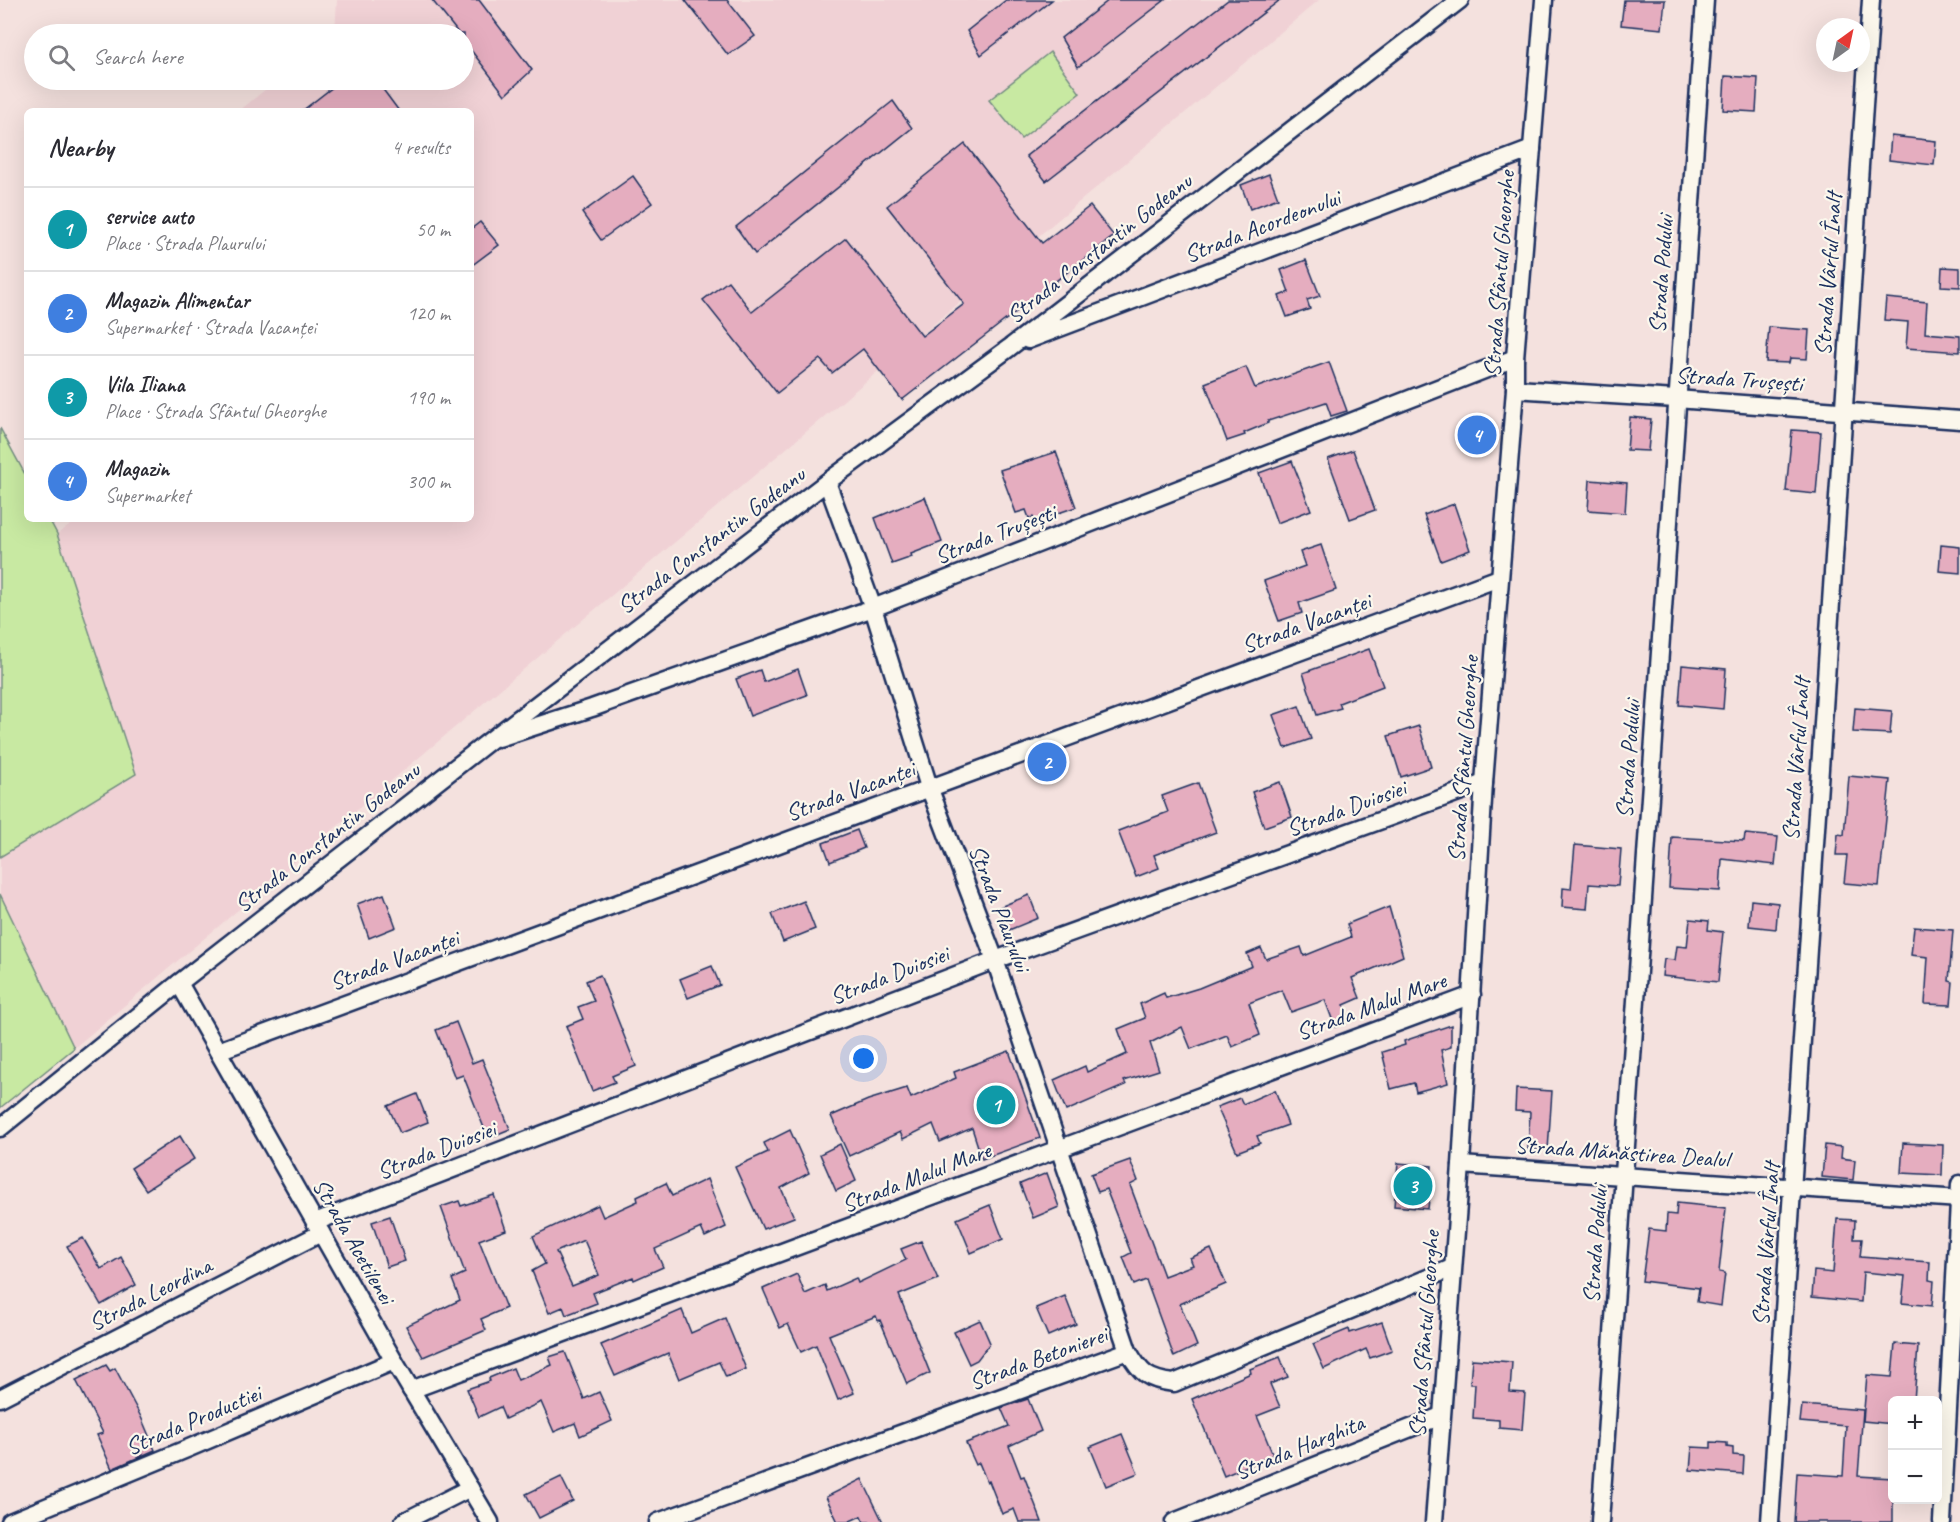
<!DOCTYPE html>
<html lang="en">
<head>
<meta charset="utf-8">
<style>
  body { margin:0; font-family:Caveat,sans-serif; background:#f7f7f7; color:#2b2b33 }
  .controls { position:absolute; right:18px; bottom:18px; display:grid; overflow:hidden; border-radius:9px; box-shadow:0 6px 24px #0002 }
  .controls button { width:54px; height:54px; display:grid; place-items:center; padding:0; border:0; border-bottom:2px solid #e1e1e2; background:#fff; color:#2b2b33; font:30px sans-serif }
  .compass { position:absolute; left:1816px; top:18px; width:54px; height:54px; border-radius:50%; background:#fff; box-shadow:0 6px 24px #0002; rotate:33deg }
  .you { position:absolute; left:864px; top:1059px; width:21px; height:21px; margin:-15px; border:4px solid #fff; border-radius:50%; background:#1a73e8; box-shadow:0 0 0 9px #1a73e833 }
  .badge { display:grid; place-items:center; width:39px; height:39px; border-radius:50%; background:#2563eb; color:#fff; font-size:20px; font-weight:700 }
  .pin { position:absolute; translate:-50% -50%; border:3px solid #fff; box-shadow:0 2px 6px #0006 }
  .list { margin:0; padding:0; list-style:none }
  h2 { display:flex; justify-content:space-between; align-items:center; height:78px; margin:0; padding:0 24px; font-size:26px }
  h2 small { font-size:20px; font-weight:400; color:#7c7c81 }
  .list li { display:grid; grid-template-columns:39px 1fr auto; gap:18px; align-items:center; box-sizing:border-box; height:84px; padding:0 24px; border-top:2px solid #e1e1e2 }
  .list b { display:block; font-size:22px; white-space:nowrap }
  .list p { margin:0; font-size:20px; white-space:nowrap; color:#7c7c81 }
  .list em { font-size:20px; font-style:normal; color:#7c7c81 }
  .icon { flex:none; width:33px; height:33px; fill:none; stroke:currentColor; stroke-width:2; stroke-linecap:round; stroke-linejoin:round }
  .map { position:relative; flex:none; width:1960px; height:1522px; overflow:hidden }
  .search { position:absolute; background:#fff; box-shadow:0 6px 24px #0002; left:24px; top:24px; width:450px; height:66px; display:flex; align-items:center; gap:15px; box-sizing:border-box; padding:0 21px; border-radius:33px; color:#7c7c81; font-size:22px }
  .panel { position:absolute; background:#fff; box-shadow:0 6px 24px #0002; left:24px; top:108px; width:450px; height:414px; border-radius:9px }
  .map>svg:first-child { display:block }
</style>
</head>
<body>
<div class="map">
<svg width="1960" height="1522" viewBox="0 0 1960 1522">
  <rect width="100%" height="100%" fill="#f4e1de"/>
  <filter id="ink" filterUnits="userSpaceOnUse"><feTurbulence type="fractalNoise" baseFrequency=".0167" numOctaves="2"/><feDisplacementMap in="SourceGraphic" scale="12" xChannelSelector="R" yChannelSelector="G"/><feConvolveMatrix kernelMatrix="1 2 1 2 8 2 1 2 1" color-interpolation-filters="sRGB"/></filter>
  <g filter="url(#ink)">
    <path fill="#f0d1d5" d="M337,0H1319L74,1048L0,894V857L136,774L57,534L80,519H471V111H239L277,80H464V34H332L335,32Z"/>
    <g fill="#c8e9a2" stroke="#728c80" stroke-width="1.5">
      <path d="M1050,52L1080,93L1021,139L989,100Z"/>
      <path d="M0,428L27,478V519H49L57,534L136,774L0,857Z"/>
      <path d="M0,894L74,1048L0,1108Z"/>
    </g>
    <g fill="#e5adbf" stroke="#1b2f5e" stroke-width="1.5" fill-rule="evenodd">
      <path d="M432,0H479L532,70L505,95L464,41V34H459Z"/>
      <path d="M685,0H727L755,36L728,55Z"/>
      <path d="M1006,0H1052L981,55L967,31Z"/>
      <path d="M1109,0H1165L1078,67L1061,38Z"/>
      <path d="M1228,0H1280L1046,181L1026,156Z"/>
      <path d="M1624,0H1665L1662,29L1621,25Z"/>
      <path d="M1725,76L1758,78L1756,112L1723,110Z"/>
      <path d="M342,80H376L399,111H302Z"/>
      <path d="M893,101L912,128L755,254L736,227Z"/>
      <path d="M1891,136L1936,141L1934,165L1889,160Z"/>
      <path d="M965,144L1042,243L1090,206L1114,236L902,400L863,349L832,373L820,359L777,393L703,300L728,281L752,312L846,238L922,336L964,304L887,206Z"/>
      <path d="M1269,174L1278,198L1250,209L1241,185Z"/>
      <path d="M633,176L652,203L601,240L582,213Z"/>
      <path d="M480,222L499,245L471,266V229Z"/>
      <path d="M1306,260L1320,296L1307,300L1310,309L1287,317L1279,296L1289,292L1281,270Z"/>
      <path d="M1942,267L1960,268V287L1941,286Z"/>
      <path d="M1886,298L1927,302L1925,333L1960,336V352L1906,348L1908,322L1884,320Z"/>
      <path d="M1769,327L1809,330L1807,359L1790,358L1789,363L1766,362Z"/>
      <path d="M1329,362L1347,411L1331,416L1326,402L1268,421V423L1244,433L1245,435L1227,441L1205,383L1246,367L1255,388Z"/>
      <path d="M1630,417L1651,419L1648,451L1627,450Z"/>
      <path d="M1792,430L1821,432L1816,494L1786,491Z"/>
      <path d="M1353,450L1375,510L1350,519L1328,459Z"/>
      <path d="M1056,452L1076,507L1035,521L1033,517L1029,518L1026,510L1016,513L1000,470Z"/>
      <path d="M1292,461L1311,510L1277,523L1259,473Z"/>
      <path d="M1590,480L1627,483L1625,513L1588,510Z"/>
      <path d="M925,497L942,542L911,554L912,557L892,564L875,518Z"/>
      <path d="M1454,504L1470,550L1441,561L1424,515Z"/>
      <path d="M1321,545L1336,590L1299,603L1302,613L1279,621L1264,581L1305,566L1300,552Z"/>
      <path d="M1941,545L1960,547V573L1939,571Z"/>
      <path d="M1369,649L1383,686L1339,703L1341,708L1317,715L1303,673Z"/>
      <path d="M1682,665L1726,669L1723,709L1679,705Z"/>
      <path d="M798,669L807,695L750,716L736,679L760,670L764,682Z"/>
      <path d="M1299,706L1311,739L1285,748L1273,715Z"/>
      <path d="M1855,708L1892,711L1890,734L1853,732Z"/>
      <path d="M1419,726L1431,767L1401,777L1388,736Z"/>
      <path d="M1849,776L1890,780L1879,886L1844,883L1847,855H1836L1838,834L1844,835Z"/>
      <path d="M1280,782L1292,817L1264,827L1252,792Z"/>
      <path d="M1198,783L1216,832L1154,855L1159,868L1136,877L1118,831L1168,812L1162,796Z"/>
      <path d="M857,830L864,848L830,862L823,843Z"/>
      <path d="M1745,834L1778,837L1775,865L1722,859L1720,891L1669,888L1672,837L1744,841Z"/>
      <path d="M1575,845L1621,849L1618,886L1589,884L1587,909L1562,907L1563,888L1571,889Z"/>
      <path d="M384,894L396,927L369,938L357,904Z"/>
      <path d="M1029,895L1038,918L1009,930L1000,907Z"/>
      <path d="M1751,900L1778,903L1776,929L1749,926Z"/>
      <path d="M804,901L815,929L783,942L772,914Z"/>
      <path d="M1389,907L1403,956L1352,978L1360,998L1344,1005L1350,1021L1335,1027L1325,1000L1291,1012L1282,990L1249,1003L1260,1035L1232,1047L1227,1035L1191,1049L1182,1027L1150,1043L1159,1070L1124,1081L1126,1085L1066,1111L1054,1080L1085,1066L1087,1072L1127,1054L1118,1029L1145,1018L1140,1004L1164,993L1166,998L1199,988L1252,966L1247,954L1261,948L1266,959L1301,947L1304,956L1351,937L1347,924Z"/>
      <path d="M1690,919L1709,921L1708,930L1723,932L1718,982L1662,976L1664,959L1675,960L1677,946L1687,947Z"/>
      <path d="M1914,927L1953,930L1949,981L1953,982L1951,1005L1925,1004L1928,957L1911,955Z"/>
      <path d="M712,966L720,985L688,998L680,979Z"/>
      <path d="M600,975L636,1066L612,1076L615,1082L592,1091L566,1026L583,1019L578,1007L594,1001L586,981Z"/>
      <path d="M456,1022L472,1063L482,1059L510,1129L488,1138L463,1075L455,1078L436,1030Z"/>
      <path d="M1451,1025V1047L1441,1050L1448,1083L1416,1092L1414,1083L1391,1089L1382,1052L1405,1045L1404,1041Z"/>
      <path d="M1009,1051L1040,1138L982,1159L972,1128L940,1142L933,1124L903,1139L900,1132L849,1156L831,1116L868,1100L907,1088L911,1098L956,1078L954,1072Z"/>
      <path d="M1516,1089L1552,1091L1548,1150L1528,1149L1530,1112L1515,1111Z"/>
      <path d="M1275,1090L1288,1125L1257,1136L1260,1143L1237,1152L1217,1107L1240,1098L1243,1104Z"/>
      <path d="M417,1094L428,1122L400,1133L388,1106Z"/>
      <path d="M790,1130L809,1173L781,1188L794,1217L763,1229L735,1167L768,1152L764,1143Z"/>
      <path d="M180,1136L194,1159L146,1190L131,1168Z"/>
      <path d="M1903,1143L1943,1145L1942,1175L1901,1173Z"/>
      <path d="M840,1144L856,1181L836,1191L820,1154Z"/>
      <path d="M1825,1145L1842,1147L1841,1158L1855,1160L1853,1180L1822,1177Z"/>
      <path d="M1130,1160L1138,1181L1130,1185L1164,1276L1193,1265L1190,1258L1211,1249L1226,1284L1180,1304L1197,1346L1174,1357L1146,1280L1134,1285L1123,1257L1131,1253L1106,1189L1098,1192L1091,1174Z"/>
      <path d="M1398,1163L1432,1166L1428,1209L1394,1206Z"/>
      <path d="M1047,1173L1059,1207L1033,1218L1020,1184Z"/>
      <path d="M707,1179L726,1227L705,1237L701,1228L655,1249L663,1267L634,1280L633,1277L593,1293L597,1303L566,1315L563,1307L549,1313L532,1271L545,1264L533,1236L598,1205L603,1217L638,1201L637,1197L666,1183L672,1196ZM584,1240L599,1275L572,1286L556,1252Z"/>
      <path d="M494,1195L506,1230L479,1240L506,1308L481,1319L486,1330L423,1357L406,1326L460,1300L452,1279L465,1273L441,1207L459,1201L461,1206Z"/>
      <path d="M1677,1203L1726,1208L1719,1272L1725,1273L1721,1306L1697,1302L1699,1288L1642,1281L1649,1229L1666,1231L1667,1214L1676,1215Z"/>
      <path d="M990,1205L1003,1239L971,1253L957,1219Z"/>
      <path d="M390,1216L405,1261L387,1267L372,1222Z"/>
      <path d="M1837,1219L1855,1220L1854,1239H1862L1860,1257L1930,1262L1929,1280L1934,1281L1932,1306L1902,1303L1905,1276L1863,1272L1861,1302L1812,1297L1814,1271L1833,1273Z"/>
      <path d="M83,1238L101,1269L121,1257L136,1285L101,1305L67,1246Z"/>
      <path d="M921,1241L938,1279L899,1295L930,1373L907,1384L880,1320L878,1321L876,1316L829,1335L854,1393L838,1400L816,1345L801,1352L788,1324L780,1328L763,1289L797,1274L805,1294L825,1285L827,1291L856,1278L858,1283L906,1260L901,1249Z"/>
      <path d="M1065,1296L1076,1324L1048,1336L1036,1308Z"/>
      <path d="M682,1310L691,1333L725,1318L746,1369L726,1377L719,1362L679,1379L668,1353L615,1376L601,1345Z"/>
      <path d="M980,1320L990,1343L977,1360L969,1364L954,1332Z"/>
      <path d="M1382,1322L1392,1350L1370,1358L1366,1349L1324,1369L1313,1344L1349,1329L1350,1333Z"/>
      <path d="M1895,1344L1918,1346L1914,1401H1893V1424L1863,1421L1867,1375L1892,1377Z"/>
      <path d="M565,1352L584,1399L599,1392L612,1421L580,1436L575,1423L554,1432L541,1402L505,1419L500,1407L479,1417L467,1389L490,1381L489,1378L513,1368L518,1380L552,1365L549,1357Z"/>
      <path d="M1280,1357L1288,1377L1270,1384L1280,1407L1257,1416L1273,1455L1224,1476L1192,1399L1251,1373L1250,1369Z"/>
      <path d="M1472,1359L1512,1362L1510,1392L1525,1393L1522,1430L1499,1428V1420L1473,1418L1475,1384H1470Z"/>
      <path d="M106,1365L110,1371L115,1368L141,1417L155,1450L112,1469L97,1435L103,1433L76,1380Z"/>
      <path d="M1028,1399L1041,1431L1009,1446L1021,1477L1024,1476L1042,1522H1019L1014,1509L1002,1514L989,1481L987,1482L979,1463L976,1465L966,1443L1009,1426L1001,1408Z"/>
      <path d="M1802,1405L1863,1410L1858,1476L1893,1478V1522H1794L1797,1473L1843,1476L1846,1426L1800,1422Z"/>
      <path d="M1122,1434L1138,1473L1106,1486L1090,1447Z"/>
      <path d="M1711,1442L1727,1443V1447L1733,1448V1455L1744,1456L1743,1474L1690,1470L1692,1447L1711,1448Z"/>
      <path d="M561,1477L573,1501L539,1518L526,1494Z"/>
      <path d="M862,1479L883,1522H864L861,1516L848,1522H838L826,1497Z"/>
    </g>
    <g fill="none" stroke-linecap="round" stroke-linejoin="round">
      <g stroke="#1b2f5e" stroke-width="21">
        <g id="minor">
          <path d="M1028,340L1532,149"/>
          <path d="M1515,389L1676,399L1960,420"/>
          <path d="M827,482L873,608L929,787L995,960L1128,1351C1141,1374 1148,1380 1174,1383L1452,1268"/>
          <path d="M499,738L592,708L873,608L1515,358"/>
          <path d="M179,983L394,1361L490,1522"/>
          <path d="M218,1051L1499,578"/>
          <path d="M0,1128L179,983L488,742L827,482L1009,348L1460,0"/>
          <path d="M1461,1165L1960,1199"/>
          <path d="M315,1222L995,960L1484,783"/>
          <path d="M411,1390L1472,995"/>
          <path d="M0,1398L321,1233"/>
          <path d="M10,1522L189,1448L394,1361"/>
          <path d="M403,1522L470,1488"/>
          <path d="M658,1522L1128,1351"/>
          <path d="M1174,1522L1441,1416"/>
          <path d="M1434,1522L1461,1165L1484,783L1515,389V358L1544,0"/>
          <path d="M1600,1522L1705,0"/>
          <path d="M1770,1522C1806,1015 1835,507 1871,0"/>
          <path d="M1942,1522L1960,1184"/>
        </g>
      </g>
      <use href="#minor" stroke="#fbf7ec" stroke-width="16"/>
    </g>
  </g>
  <g text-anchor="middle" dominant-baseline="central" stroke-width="4.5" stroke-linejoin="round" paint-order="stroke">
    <g font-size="24" fill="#1b2f5e" stroke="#fbf7ec">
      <text transform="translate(1262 226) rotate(-21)">Strada Acordeonului</text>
      <text transform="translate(1099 248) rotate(-38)">Strada Constantin Godeanu</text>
      <text transform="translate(1499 274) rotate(-86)">Strada Sfântul Gheorghe</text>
      <text transform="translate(1661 274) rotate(-86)">Strada Podului</text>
      <text transform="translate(1828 274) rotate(-86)">Strada Vârful Înalt</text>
      <text transform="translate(1739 379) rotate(4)">Strada Trușești</text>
      <text transform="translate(995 534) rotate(-21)">Strada Trușești</text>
      <text transform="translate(711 540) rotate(-37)">Strada Constantin Godeanu</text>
      <text transform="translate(1306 623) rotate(-20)">Strada Vacanței</text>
      <text transform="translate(1463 759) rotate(-86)">Strada Sfântul Gheorghe</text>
      <text transform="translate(1628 759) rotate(-86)">Strada Podului</text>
      <text transform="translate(1796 759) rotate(-86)">Strada Vârful Înalt</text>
      <text transform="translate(850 791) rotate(-20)">Strada Vacanței</text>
      <text transform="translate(1346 808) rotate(-20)">Strada Duiosiei</text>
      <text transform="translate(327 837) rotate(-38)">Strada Constantin Godeanu</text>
      <text transform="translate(1000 908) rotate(69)">Strada Plaurului</text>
      <text transform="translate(394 960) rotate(-20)">Strada Vacanței</text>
      <text transform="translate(889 975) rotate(-21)">Strada Duiosiei</text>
      <text transform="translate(1371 1006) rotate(-20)">Strada Malul Mare</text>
      <text transform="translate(436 1150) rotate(-21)">Strada Duiosiei</text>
      <text transform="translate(1622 1152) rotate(4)">Strada Mănăstirea Dealul</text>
      <text transform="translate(916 1177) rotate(-21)">Strada Malul Mare</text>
      <text transform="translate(354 1241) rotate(60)">Strada Acetilenei</text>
      <text transform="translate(1595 1244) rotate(-86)">Strada Podului</text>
      <text transform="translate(1766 1244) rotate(-86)">Strada Vârful Înalt</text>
      <text transform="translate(150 1294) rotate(-27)">Strada Leordina</text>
      <text transform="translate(1424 1334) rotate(-86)">Strada Sfântul Gheorghe</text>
      <text transform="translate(1038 1358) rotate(-20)">Strada Betonierei</text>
      <text transform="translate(193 1420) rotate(-23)">Strada Productiei</text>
      <text transform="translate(1299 1447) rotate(-22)">Strada Harghita</text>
    </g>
  </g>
</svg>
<div class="controls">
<button>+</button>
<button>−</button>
</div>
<svg class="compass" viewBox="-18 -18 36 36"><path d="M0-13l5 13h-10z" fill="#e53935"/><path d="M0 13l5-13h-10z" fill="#7c7c81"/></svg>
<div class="you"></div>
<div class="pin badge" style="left:996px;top:1105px;background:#0f9aa8">1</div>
<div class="pin badge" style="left:1047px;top:762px;background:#3f7fe0">2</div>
<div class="pin badge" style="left:1413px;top:1186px;background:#0f9aa8">3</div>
<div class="pin badge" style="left:1477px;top:435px;background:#3f7fe0">4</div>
<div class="search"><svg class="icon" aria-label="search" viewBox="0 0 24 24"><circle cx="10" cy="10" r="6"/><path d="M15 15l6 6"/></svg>Search here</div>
<section class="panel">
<h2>Nearby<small>4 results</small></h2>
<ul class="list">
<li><span class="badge" style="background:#0f9aa8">1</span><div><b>service auto</b><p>Place · Strada Plaurului</p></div><em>50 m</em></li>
<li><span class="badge" style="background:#3f7fe0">2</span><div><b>Magazin Alimentar</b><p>Supermarket · Strada Vacanței</p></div><em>120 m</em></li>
<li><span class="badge" style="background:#0f9aa8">3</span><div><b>Vila Iliana</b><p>Place · Strada Sfântul Gheorghe</p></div><em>190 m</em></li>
<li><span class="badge" style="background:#3f7fe0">4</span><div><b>Magazin</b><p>Supermarket</p></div><em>300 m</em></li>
</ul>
</section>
</div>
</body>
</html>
